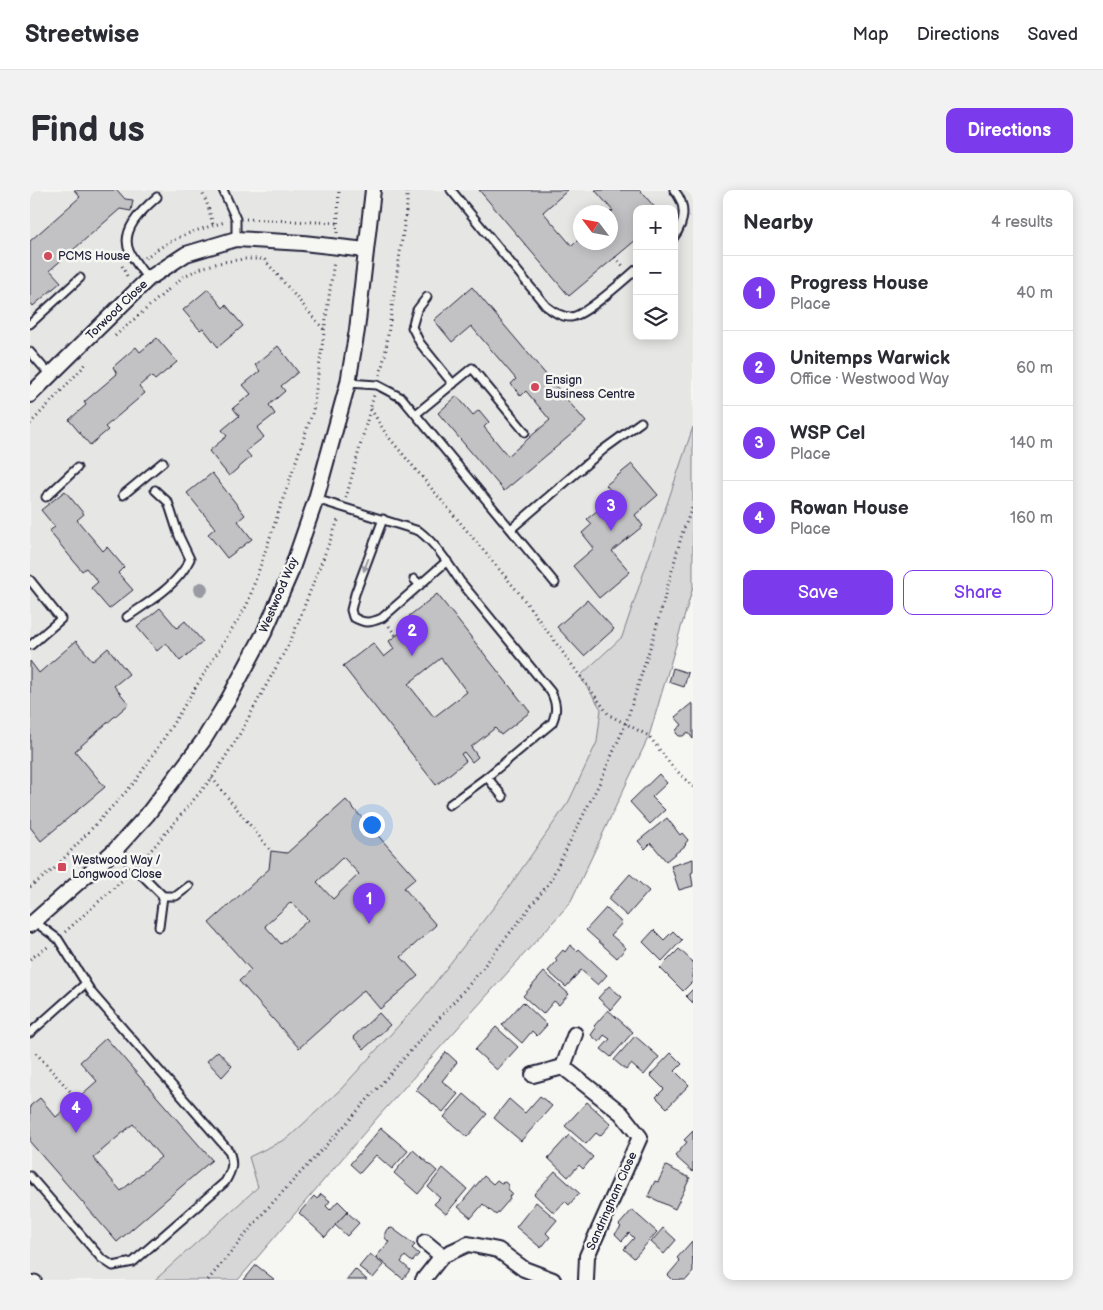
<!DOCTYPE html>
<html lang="en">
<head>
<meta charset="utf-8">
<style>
  body { margin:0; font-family:"Balsamiq Sans",sans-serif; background:#f2f2f3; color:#2b2b33 }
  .controls { position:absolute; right:15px; top:15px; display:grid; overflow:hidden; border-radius:10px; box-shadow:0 2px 12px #0003 }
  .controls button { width:45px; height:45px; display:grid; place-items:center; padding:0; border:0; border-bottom:1px solid #e1e1e2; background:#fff; color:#2b2b33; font:25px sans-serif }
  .compass { position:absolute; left:543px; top:15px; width:45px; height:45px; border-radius:50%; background:#fff; box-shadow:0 2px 12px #0003; rotate:302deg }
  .you { position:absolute; left:341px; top:634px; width:18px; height:18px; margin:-12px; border:4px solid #fff; border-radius:50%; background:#1a73e8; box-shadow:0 0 0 8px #1a73e833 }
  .badge { display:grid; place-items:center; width:32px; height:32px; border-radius:50%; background:#7c3aed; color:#fff; font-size:16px; font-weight:700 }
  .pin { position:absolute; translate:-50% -41px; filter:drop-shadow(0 1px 2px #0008) }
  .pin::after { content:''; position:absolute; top:26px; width:18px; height:15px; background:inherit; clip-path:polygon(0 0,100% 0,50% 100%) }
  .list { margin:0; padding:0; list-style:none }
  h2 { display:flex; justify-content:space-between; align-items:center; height:65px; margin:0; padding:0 20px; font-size:21px }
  h2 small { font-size:16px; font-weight:400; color:#7c7c81 }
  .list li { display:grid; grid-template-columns:32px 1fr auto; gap:15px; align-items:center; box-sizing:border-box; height:75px; padding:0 20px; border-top:1px solid #e1e1e2 }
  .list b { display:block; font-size:19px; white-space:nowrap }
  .list p { margin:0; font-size:16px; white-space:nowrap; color:#7c7c81 }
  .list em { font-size:16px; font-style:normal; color:#7c7c81 }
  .actions { display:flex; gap:10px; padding:15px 20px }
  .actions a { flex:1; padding:11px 0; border:1px solid #7c3aed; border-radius:10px; text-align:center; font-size:18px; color:#7c3aed }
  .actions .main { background:#7c3aed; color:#fff }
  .icon { flex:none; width:28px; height:28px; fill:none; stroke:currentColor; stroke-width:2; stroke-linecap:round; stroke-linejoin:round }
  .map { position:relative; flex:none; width:663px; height:1090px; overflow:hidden; border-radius:10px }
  header { display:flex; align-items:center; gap:30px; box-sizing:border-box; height:70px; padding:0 25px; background:#fff; border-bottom:1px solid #e1e1e2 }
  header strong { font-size:24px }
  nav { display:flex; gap:28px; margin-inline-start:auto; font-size:18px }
  .intro { display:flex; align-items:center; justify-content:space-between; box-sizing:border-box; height:120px; padding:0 30px }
  h1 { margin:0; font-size:35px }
  .button { padding:12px 22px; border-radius:10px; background:#7c3aed; color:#fff; font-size:18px; font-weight:700 }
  main { display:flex; gap:30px; padding:0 30px }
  aside { flex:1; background:#fff; border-radius:10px; box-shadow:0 2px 12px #0003 }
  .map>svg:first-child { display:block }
</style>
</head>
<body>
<header>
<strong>Streetwise</strong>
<nav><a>Map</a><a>Directions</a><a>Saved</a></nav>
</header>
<div class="intro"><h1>Find us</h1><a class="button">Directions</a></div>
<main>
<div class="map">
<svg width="663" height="1090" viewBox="0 0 663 1090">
  <rect width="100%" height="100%" fill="#f6f6f2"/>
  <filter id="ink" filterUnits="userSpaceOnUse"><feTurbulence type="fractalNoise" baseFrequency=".02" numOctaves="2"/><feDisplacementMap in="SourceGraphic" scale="10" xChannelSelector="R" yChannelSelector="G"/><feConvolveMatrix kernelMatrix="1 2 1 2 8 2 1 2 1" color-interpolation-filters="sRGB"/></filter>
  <g filter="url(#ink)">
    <path fill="#e6e6e4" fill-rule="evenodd" d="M0,0H663V400L619,546L540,713L347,928L208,1090H0ZM607,19H644V146H607ZM550,22H580V52H550Z"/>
    <path fill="#d7d7d7" stroke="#7c7c89" d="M663,237V397L619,546L540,713L347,928L208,1090H125L228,997L219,967L258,948L311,899L391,811L477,700L539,611L567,552L571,519L550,486L592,447Z"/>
    <g fill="#c2c2c4" stroke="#22223b" fill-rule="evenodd">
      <path d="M44,0H87L95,9L103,10L101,21L90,19L20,80L31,92L3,116L0,112V51L50,7Z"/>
      <path d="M449,0H538L513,22L542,56L550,48V52H580V22L583,21L565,0H610L626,19H607V49L539,106Z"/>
      <path d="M442,97L556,232L474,301L408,223L427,206L443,225L449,220L459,232L454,237L478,266L520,230L496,201L491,206L481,194L486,189L441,136L422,152L404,130Z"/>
      <path d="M178,99L193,118L196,115L213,136L188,157L173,138L170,140L153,120Z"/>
      <path d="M127,148L147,172L125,190L121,186L109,196L115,203L75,237L78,240L60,255L39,230L56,215L54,212L87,184L83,177L106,157L110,162Z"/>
      <path d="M248,156L268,182L251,196L255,201L239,215L245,224L227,238L234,247L216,261L221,267L199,286L179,261L197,246L192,240L209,226L203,218L221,204L213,195L230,181L225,175Z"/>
      <path d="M602,274L628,305L605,325L613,336L582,361L600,382L569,408L543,376L564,358L552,343L562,334L557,329L585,306L576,295Z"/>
      <path d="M182,283L215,325L208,331L222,349L197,368L178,344L185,338L157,303Z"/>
      <path d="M35,301L54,324L47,330L73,361L77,357L94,377L88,383L103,400L79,419L61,398L68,392L56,378L52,381L19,341L25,337L11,320Z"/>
      <path d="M407,404L500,522L471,545L465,538L441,557L448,567L442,572L434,562L431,564L436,571L406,595L313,476L343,453L354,467L364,459L359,451L374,440L379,447L389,440L379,426ZM411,468L437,502L404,527L378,494Z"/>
      <path d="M557,410L584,439L554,466L527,437Z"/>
      <path d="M130,418L147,438L155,431L173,452L150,471L136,453L127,461L107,437Z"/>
      <path d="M46,451L63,471L78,458L99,484L84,496L99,514L45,561L75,597L11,651L0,637V471L9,483Z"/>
      <path d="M643,478L658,483L654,497L639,492Z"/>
      <path d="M662,513L663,514V549L658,542L653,546H649L646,543L647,539L652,535L645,527Z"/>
      <path d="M629,584L637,593L622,607L635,620L620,634L600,612Z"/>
      <path d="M316,610L386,688L374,698L406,735L371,767L388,786L350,819L334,800L269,858L209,791L221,780L179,733L239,679L241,661L257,663ZM313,667L329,684L303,709L287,692ZM261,712L278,730L251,754L235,736Z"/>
      <path d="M637,628L650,645L652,643L658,650L655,654L656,655L636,671L621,653L615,659L608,651Z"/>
      <path d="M663,669V682L661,683L663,696L649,700L641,676Z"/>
      <path d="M600,684L619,701L597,726L578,709Z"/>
      <path d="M576,718L592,733L581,745L596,758L587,768L556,740Z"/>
      <path d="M624,740L634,750L643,741L652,750L632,771L613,752Z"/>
      <path d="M540,755L547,761L549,759L577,785L568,795L551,780L536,797L518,781L527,771L525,769L533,760L535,762Z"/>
      <path d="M649,759L663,772V791L653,801L630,778Z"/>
      <path d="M514,782L539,804L529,815L524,811L513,824L493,806Z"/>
      <path d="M579,796L592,807L581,820L568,808Z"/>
      <path d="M663,799V813L656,806Z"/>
      <path d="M493,812L517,835L507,846L502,841L492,853L472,835Z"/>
      <path d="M578,820L603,842L581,867L571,859L580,849L574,845L569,852L561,845L566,838L564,836Z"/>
      <path d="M349,823L360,835L334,859L323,847Z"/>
      <path d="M466,837L488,857L467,880L445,860Z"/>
      <path d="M605,846L629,867L614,885L601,874L596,880L584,870Z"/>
      <path d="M76,848L182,970L87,1052L0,952V916L10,908L26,927L67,891L50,872ZM103,934L131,967L91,1001L63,968Z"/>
      <path d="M188,861L202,876L192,887L177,871Z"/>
      <path d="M416,862L427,872L412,891L428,904L413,922L386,900Z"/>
      <path d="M641,863L652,874L645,881L659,895L637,918L626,907L634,899L620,885Z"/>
      <path d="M434,904L457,924L437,947L414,927Z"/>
      <path d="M510,906L522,916L491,951L464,928L479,909L495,923Z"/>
      <path d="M557,912L581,934L570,946L566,943L556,954L535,936Z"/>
      <path d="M351,938L378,961L362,979L346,965L330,983L320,974Z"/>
      <path d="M663,941V982L645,966L657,952L654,950Z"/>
      <path d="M539,945L563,967L553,979L549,975L538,987L518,968Z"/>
      <path d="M383,960L407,981L388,1004L364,983Z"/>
      <path d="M636,976L660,988L645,1019L618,1006L625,991L628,992Z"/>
      <path d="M413,978L437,999L416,1024L404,1014L410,1008L398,997Z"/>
      <path d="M525,981L549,1003L539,1015L535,1011L524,1023L504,1004Z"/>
      <path d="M454,986L463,994L467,990L471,993L475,992L478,995V999L482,1003L479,1007L480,1009L466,1025L453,1014L441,1028L428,1017Z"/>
      <path d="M291,1004L300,1011L296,1016L300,1020L308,1011L318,1021L295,1047L269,1023L284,1006L287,1009Z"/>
      <path d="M506,1012L527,1030L516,1043L520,1047L511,1058L486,1037Z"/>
      <path d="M602,1020L627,1042L604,1068L594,1059L604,1048L599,1043L592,1051L585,1044L591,1037L589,1035Z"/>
      <path d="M317,1022L329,1033L317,1046L305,1035Z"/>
      <path d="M362,1038L385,1055L382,1058L389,1064L382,1072L375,1066L371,1072L380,1080L373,1089L346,1067L359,1052L355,1048V1043L357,1039Z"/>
      <path d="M633,1038L646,1050L634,1064L621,1052Z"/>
      <path d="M662,1051L663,1082L656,1090H643L638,1085L650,1071L647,1068Z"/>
      <path d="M340,1064L354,1075L343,1088L329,1077Z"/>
      <path d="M226,1075L245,1090H214Z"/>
      <path d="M325,1079L337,1090H316Z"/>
    </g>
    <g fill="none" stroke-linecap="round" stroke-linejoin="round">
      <g stroke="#22223b" stroke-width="11">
        <g id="lane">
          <path d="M193,0L206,29V49"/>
          <path d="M421,0L516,116C524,122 531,127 541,127C555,126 594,90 607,79"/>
          <path d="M644,47C655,32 657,15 644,0"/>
          <path d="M118,89C112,81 105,72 100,63C89,41 112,20 127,7"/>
          <path d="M397,107L387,120L382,137L390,153L423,194"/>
          <path d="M0,134L50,88"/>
          <path d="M0,162L20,185"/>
          <path d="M318,193L347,195L372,208L525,393"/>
          <path d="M386,224L442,178L495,242"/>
          <path d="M93,305L133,272"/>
          <path d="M16,307L47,278"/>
          <path d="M286,309L389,341C406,354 418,373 430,391L521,502C527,514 527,522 522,533L457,587L419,615"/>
          <path d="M353,329L325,404L321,420L323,427C335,434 340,433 352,428L417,371"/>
          <path d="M481,339L574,259L611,232"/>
          <path d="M384,389L390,395"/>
          <path d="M0,390L31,429L1,455"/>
          <path d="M97,427C120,411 148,395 160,369L149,346L138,312L125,300"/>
          <path d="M457,587L473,607"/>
          <path d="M86,659L133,706L129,737"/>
          <path d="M133,706H146L159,696"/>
          <path d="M0,843L55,794"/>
          <path d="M0,986L71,1068L83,1076L103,1072L195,992C202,980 204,974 199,961L62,803L28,749L5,732"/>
          <path d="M4,1090L5,1089L7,1090"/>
        </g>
      </g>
      <g stroke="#22223b" stroke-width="18">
        <g id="street">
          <path d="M0,205L118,89L156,64L206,49L273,53L336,60"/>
          <path d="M0,735L86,659L117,625L173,551L198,510L234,443L260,384L286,309L318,193L327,140L343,0"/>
          <path d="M545,844L533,877L591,923L610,947L557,1066L556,1090"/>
          <path d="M503,885L533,877"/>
          <path d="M395,1052L412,1066"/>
          <path d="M393,1090L412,1066L438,1054L468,1060L494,1079L523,1090"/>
        </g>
      </g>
      <g stroke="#22223b" stroke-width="3" stroke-dasharray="1 4" stroke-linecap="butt">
        <path d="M171,0L178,16L183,35"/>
        <path d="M216,29L307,33"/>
        <path d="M307,43L309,0"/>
        <path d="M585,67L593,76"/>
        <path d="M115,68C143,47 163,41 195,32"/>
        <path d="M92,76L97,86"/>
        <path d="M85,146L154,86L174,77L193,72L214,69H234L295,141"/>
        <path d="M350,185L355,165L377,15V0"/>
        <path d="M341,219L356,244L489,403L579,525L619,546L641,575L663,597"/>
        <path d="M0,234L57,173"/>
        <path d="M316,308L344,205"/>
        <path d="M359,436L366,446"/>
        <path d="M182,588L241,661"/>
        <path d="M112,671L182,588L208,547L261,450L309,328"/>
        <path d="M0,697L24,679L105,592L134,548L217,415L283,221L304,71"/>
        <path d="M35,742L97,686"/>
        <path d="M0,769L19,756"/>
        <path d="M6,863L47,909"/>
        <path d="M178,1090L235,1021L315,935L443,790L519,693L570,592L596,533L625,442L652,344L663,315"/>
      </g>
      <use href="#lane" stroke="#f6f6f2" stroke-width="7"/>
      <use href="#street" stroke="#f6f6f2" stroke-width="14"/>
    </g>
    <circle fill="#9a9aa3" cx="171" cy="399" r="7"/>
    <defs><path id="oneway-solid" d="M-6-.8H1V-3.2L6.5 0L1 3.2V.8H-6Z" transform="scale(1.25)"/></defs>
    <use fill="#9797a0" href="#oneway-solid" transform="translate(336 375) rotate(111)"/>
  </g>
  <g fill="#d1495b" stroke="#f6f6f2" stroke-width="2">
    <circle cx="18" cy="66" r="5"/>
    <circle cx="505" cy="197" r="5"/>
    <rect x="27" y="672" width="10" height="10" rx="2.5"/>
  </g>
  <g text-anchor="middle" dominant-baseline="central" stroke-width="5" stroke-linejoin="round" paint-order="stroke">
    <g font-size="12" fill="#22223b" stroke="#f6f6f2" text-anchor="start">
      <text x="28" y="66">PCMS House</text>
      <text x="515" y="190">Ensign<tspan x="515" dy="14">Business Centre</tspan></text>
      <text x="42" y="670">Westwood Way /<tspan x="42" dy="14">Longwood Close</tspan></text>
    </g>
    <g font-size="12" fill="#22223b" stroke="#f6f6f2">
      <text transform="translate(87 120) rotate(-44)">Torwood Close</text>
      <text transform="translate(249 405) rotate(-67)">Westwood Way</text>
      <text transform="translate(582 1011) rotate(-66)">Sandringham Close</text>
    </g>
  </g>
</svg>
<div class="controls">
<button>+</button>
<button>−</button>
<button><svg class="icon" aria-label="layers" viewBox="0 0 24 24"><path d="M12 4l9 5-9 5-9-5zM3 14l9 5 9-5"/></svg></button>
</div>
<svg class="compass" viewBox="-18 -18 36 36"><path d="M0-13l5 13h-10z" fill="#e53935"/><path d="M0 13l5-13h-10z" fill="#7c7c81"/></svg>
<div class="you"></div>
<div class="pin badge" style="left:339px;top:734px">1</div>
<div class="pin badge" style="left:382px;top:466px">2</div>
<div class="pin badge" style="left:581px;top:341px">3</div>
<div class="pin badge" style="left:46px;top:943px">4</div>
</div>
<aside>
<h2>Nearby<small>4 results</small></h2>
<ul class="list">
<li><span class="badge">1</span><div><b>Progress House</b><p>Place</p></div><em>40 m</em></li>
<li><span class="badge">2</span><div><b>Unitemps Warwick</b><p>Office · Westwood Way</p></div><em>60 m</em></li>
<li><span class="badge">3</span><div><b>WSP Cel</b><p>Place</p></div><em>140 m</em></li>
<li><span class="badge">4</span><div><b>Rowan House</b><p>Place</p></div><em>160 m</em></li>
</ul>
<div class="actions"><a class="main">Save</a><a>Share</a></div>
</aside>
</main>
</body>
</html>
